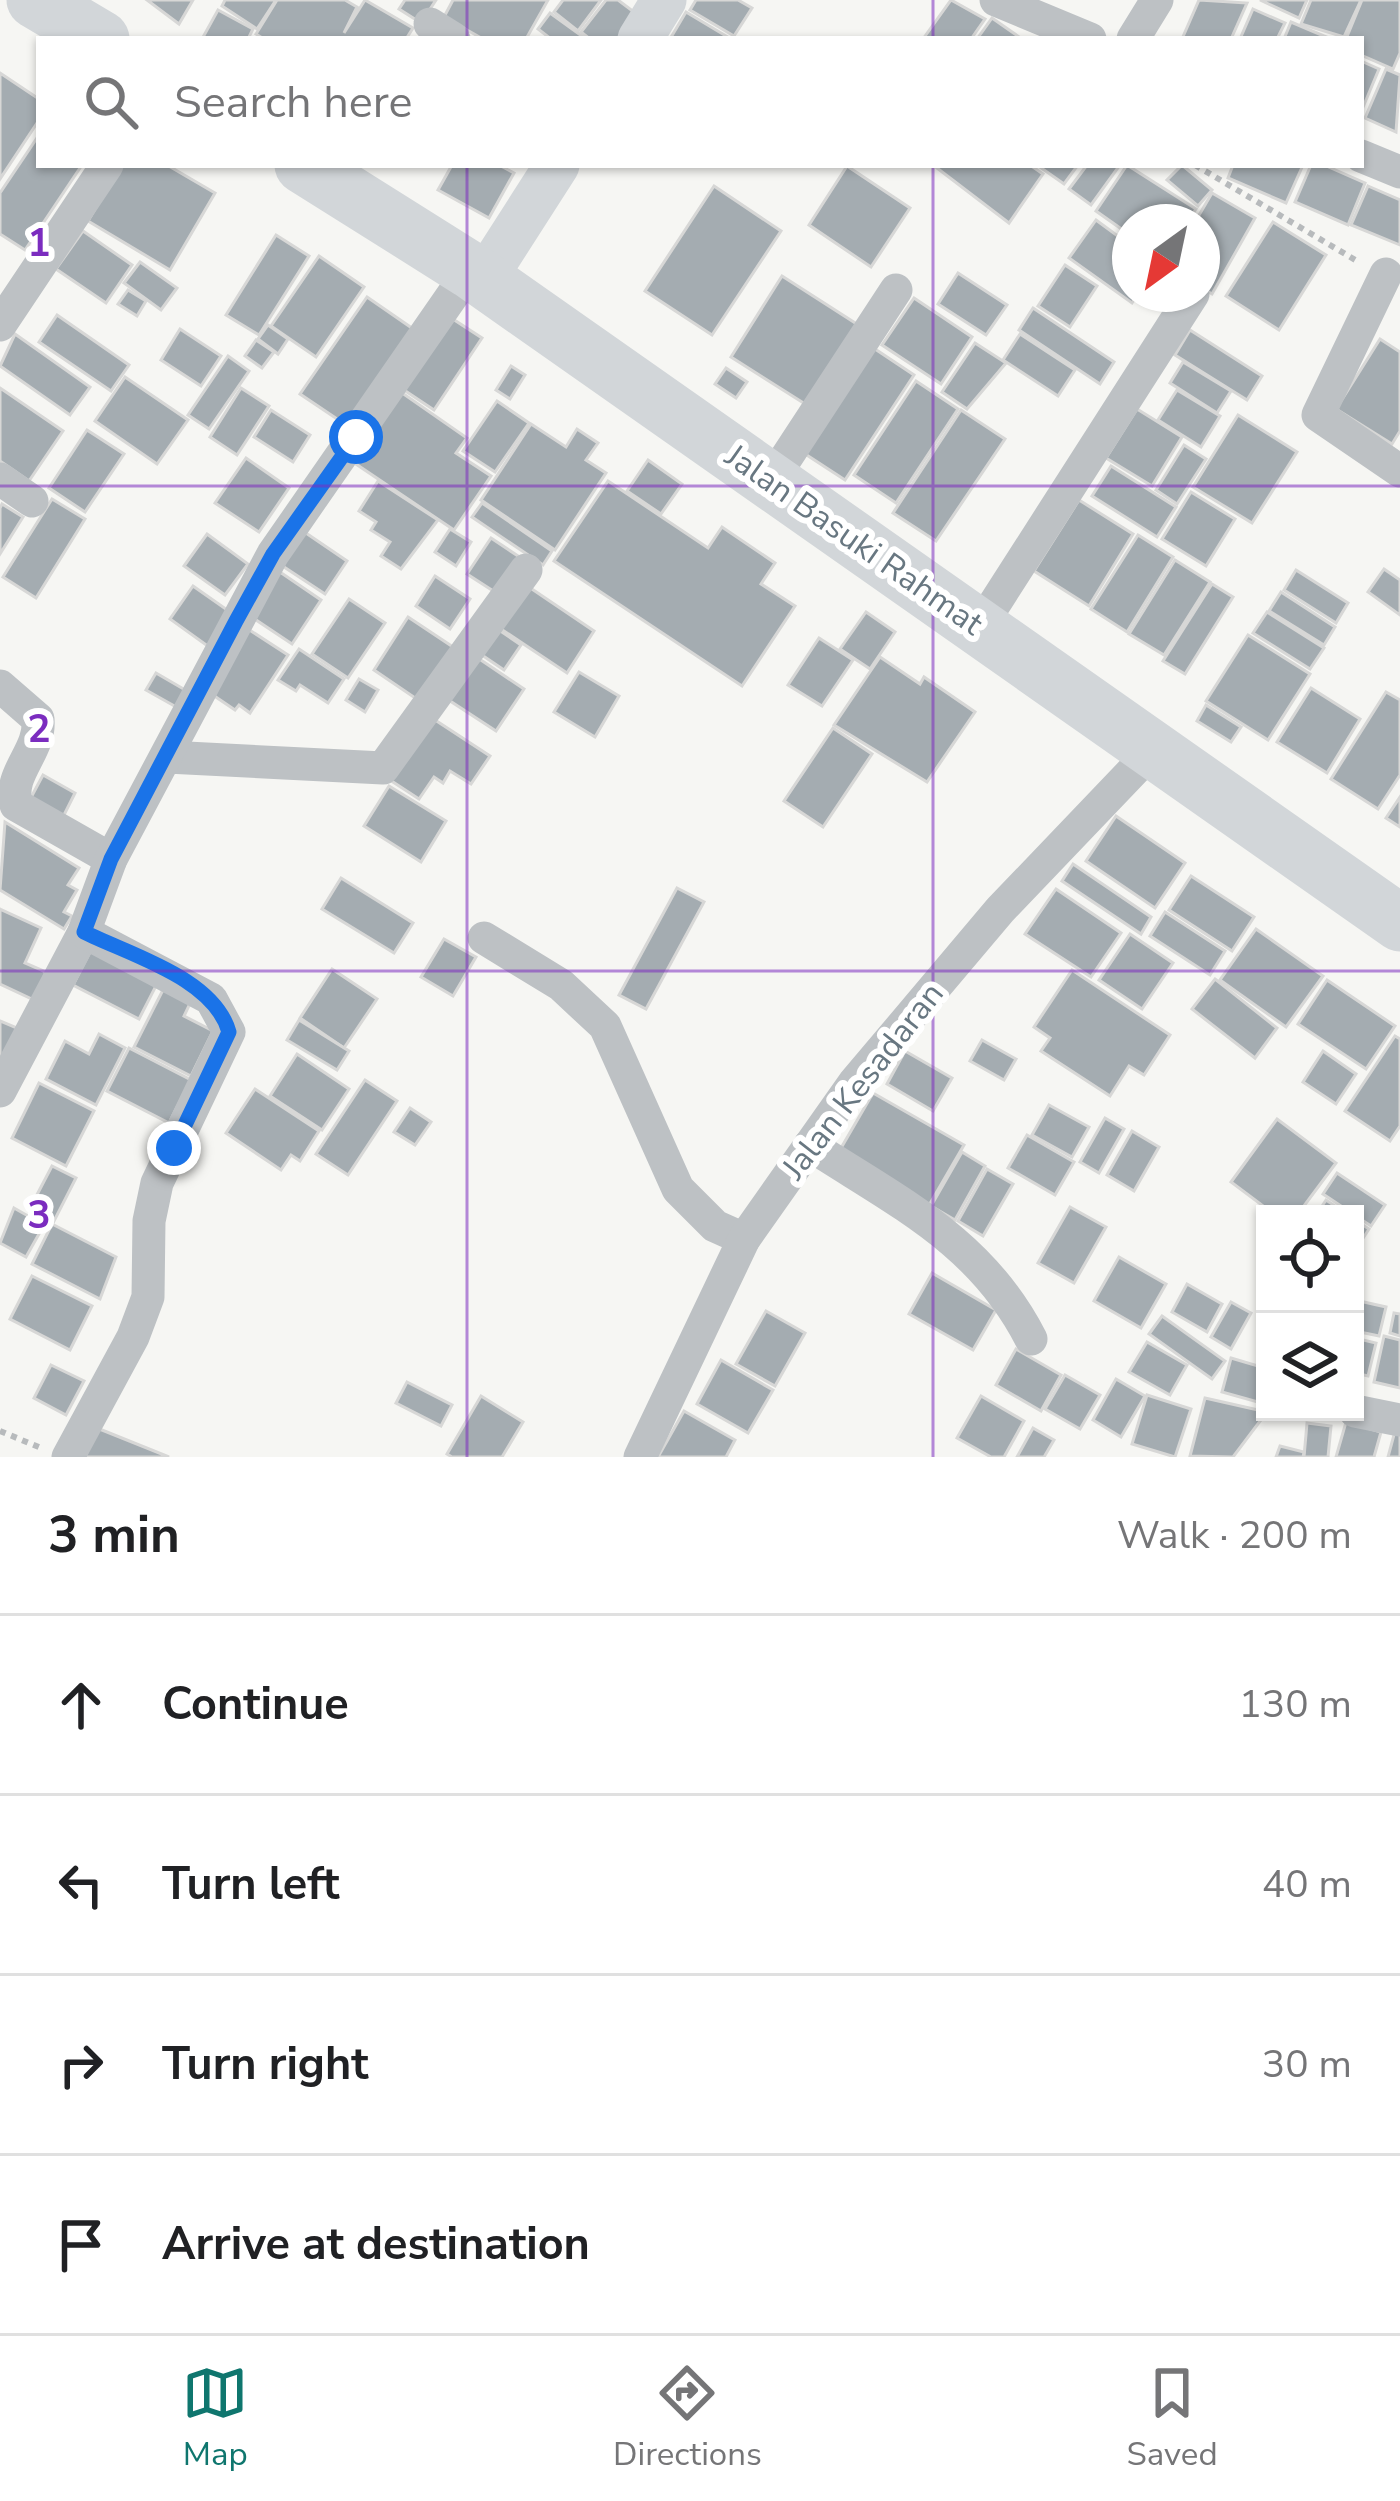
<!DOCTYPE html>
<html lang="en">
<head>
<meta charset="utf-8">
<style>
  body { margin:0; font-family:"Nunito Sans",sans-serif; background:#f6f6f6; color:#202124 }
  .controls { position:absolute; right:36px; bottom:36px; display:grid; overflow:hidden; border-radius:0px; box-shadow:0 3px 9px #0004 }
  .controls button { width:108px; height:108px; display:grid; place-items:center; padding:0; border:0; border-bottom:3px solid #e0e0e0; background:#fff; color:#202124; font:60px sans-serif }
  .compass { position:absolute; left:1112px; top:204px; width:108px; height:108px; border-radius:50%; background:#fff; box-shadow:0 3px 9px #0004; rotate:213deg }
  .stop { position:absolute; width:36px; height:36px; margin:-27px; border:9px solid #1a73e8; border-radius:50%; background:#fff }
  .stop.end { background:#1a73e8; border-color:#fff; box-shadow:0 3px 12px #0008 }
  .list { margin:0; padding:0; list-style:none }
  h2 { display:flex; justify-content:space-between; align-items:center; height:156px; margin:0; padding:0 48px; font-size:51px }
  h2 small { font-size:39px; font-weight:400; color:#757577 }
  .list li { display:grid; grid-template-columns:78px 1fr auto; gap:36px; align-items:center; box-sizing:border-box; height:180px; padding:0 48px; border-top:3px solid #e0e0e0 }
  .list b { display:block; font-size:45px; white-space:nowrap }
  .list em { font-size:39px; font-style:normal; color:#757577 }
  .icon { flex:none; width:66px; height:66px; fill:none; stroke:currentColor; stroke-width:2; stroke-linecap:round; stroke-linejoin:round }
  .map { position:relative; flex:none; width:1400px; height:1457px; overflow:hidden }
  .search { position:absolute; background:#fff; box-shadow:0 3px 9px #0004; left:36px; right:36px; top:36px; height:132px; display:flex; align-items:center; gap:30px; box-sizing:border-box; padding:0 42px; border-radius:0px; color:#757577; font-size:45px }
  .sheet { height:876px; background:#fff }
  nav { display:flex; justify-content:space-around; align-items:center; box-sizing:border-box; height:168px; border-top:3px solid #e0e0e0; background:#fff; font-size:33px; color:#757577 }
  nav a { display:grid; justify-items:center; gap:6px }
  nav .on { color:#0f766e }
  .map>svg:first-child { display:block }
</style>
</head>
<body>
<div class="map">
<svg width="1400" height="1457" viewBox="0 0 1400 1457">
  <rect width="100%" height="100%" fill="#f6f6f3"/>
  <g fill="#a4acb1" stroke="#d7d7d6" stroke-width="3">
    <path d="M147,0H193L179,24Z"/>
    <path d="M225,0H276L257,29L222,6Z"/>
    <path d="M277,0H345L357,7L344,33L365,0L413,28L406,39H264L256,34Z"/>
    <path d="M405,0H436L421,23L399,9Z"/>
    <path d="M453,0H548L526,39H483L444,17Z"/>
    <path d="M563,0H601L578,31L554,12Z"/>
    <path d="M606,0H618L638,15L620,39H590L581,32Z"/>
    <path d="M696,0H738L752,8L734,36L690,10Z"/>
    <path d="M951,0L985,19L971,39H923Z"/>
    <path d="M1199,0L1247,3L1231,39H1182Z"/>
    <path d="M1260,0H1307L1299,18Z"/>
    <path d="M1311,0H1361L1344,37L1301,24Z"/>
    <path d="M1362,0H1400V53L1393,69L1361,55V39H1346Z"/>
    <path d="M1253,9L1285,23L1277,39H1240Z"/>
    <path d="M218,10L253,29L248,39H202Z"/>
    <path d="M686,12L731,39H670Z"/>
    <path d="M550,13L586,39H551L538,29Z"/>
    <path d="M992,18L1022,39H977Z"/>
    <path d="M1291,22L1331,39H1284Z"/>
    <path d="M1361,61L1379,69L1361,112Z"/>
    <path d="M1386,69L1400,75L1396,132L1365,118Z"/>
    <path d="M0,73L39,99V120L0,179Z"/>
    <path d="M39,135V165H82L25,250L0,234V193Z"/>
    <path d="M121,165H167L215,193L170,270L88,221Z"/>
    <path d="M452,165H499L514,173L489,218L438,190Z"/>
    <path d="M933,165H1030L1043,174L1009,223Z"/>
    <path d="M1037,165H1078L1064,184Z"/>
    <path d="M1087,165H1120L1091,205L1069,189Z"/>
    <path d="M1127,165L1196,209L1187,222H1130V235L1096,211Z"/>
    <path d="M1182,165L1212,190L1198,206L1167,180Z"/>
    <path d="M1233,165H1303L1286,203L1228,178Z"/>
    <path d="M1311,165H1324L1365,183L1348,225L1295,202Z"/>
    <path d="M847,166L910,208L871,267L809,225Z"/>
    <path d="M714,186L781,231L712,335L645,291Z"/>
    <path d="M1368,186L1400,200V245L1351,225Z"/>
    <path d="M1212,193L1255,218L1212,294L1202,288V222H1195Z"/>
    <path d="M1096,220L1130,245V294H1138L1132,303L1069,258Z"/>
    <path d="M1273,222L1326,255L1279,330L1226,296Z"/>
    <path d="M83,231L132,265L106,303L56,269Z"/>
    <path d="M276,235L309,256L259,335L226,315Z"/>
    <path d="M319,256L364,287L316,357L271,326Z"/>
    <path d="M140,262L177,288L161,310L124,283Z"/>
    <path d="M1065,265L1097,286L1070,327L1038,306Z"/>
    <path d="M958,273L1007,305L986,335L938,304Z"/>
    <path d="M782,276L863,328L813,409L731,357Z"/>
    <path d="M128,290L146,301L137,316L118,304Z"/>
    <path d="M367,297L419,333L352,429L300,394Z"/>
    <path d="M914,298L972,337L941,384L882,345Z"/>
    <path d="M1033,308L1114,362L1100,384L1019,330Z"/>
    <path d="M442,312L482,338L434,410L395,384Z"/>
    <path d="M57,315L129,365L111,391L39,342Z"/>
    <path d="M268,325L288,339L278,354L258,339Z"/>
    <path d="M180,329L221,356L201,386L161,360Z"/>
    <path d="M1190,330L1262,376L1247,400L1175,355Z"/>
    <path d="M15,334L90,387L70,415L0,366Z"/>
    <path d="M1020,334L1075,370L1058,396L1003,360Z"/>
    <path d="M1380,339L1400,352V431L1392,444L1336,409Z"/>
    <path d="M256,340L274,352L262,368L245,356Z"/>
    <path d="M866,343L914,375L845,480L796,448Z"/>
    <path d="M975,343L1006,363L967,409L942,392Z"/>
    <path d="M228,356L249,371L209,429L188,415Z"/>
    <path d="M1183,362L1231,391L1217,413L1170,383Z"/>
    <path d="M511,366L525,375L510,399L496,390Z"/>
    <path d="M726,368L747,382L736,398L715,384Z"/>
    <path d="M125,377L188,420L157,464L95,421Z"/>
    <path d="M916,381L958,409L896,503L854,475Z"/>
    <path d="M0,388L63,431L29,481L0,461Z"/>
    <path d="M241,388L269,406L237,455L210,437Z"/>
    <path d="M395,388L467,438L456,453L491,476L454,530L347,458Z"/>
    <path d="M1177,390L1220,416L1201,447L1158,420Z"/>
    <path d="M497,401L529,423L495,472L463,451Z"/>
    <path d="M1137,409L1182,437L1152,486L1106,458Z"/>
    <path d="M271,410L310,435L293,462L254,437Z"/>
    <path d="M961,410L1005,439L936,541L893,513Z"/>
    <path d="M1238,415L1297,452L1252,523L1193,487Z"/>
    <path d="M531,424L566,447L577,429L598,443L586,460L606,473L555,550L481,500Z"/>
    <path d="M87,430L124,454L85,512L49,488Z"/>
    <path d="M1184,445L1206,459L1177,504L1156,490Z"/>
    <path d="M246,458L289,488L259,532L215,503Z"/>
    <path d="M648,460L682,484L661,514L627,491Z"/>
    <path d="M1111,466L1176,507L1157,537L1092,496Z"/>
    <path d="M378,481L438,520L401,569L381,556L390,542L371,530L376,522L359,511Z"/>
    <path d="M608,481L708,548L722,527L775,563L761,584L795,606L742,686L554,561Z"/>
    <path d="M1191,492L1235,519L1206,566L1162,539Z"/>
    <path d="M52,499L85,519L36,598L3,577Z"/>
    <path d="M1079,500L1133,534L1089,606L1034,571Z"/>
    <path d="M482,503L552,551L543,565L472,517Z"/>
    <path d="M2,504L23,517L0,554V508Z"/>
    <path d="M300,529L347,561L325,594L278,563Z"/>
    <path d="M450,529L471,542L456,566L435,552Z"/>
    <path d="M207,534L248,564L225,595L184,566Z"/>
    <path d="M1138,535L1173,557L1127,632L1091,609Z"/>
    <path d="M491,538L524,560L501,596L467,574Z"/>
    <path d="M1175,560L1210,582L1164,655L1129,634Z"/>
    <path d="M1384,569L1400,580V615L1368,592Z"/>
    <path d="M277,570L321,600L292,644L247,614Z"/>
    <path d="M1296,570L1348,603L1336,623L1284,590Z"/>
    <path d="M435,576L470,599L450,629L416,606Z"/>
    <path d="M523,583L594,631L567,673L495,625Z"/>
    <path d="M1212,584L1233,597L1185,674L1163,661Z"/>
    <path d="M193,586L233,614L209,647L170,619Z"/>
    <path d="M1281,592L1335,627L1324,645L1269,611Z"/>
    <path d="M349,599L385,623L348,678L312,654Z"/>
    <path d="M866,612L895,632L870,669L840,649Z"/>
    <path d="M1267,612L1324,648L1310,669L1253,633Z"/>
    <path d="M408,617L456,649L421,702L374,670Z"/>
    <path d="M490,624L521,645L504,670L473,649Z"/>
    <path d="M248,629L288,655L250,713L239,705L235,710L207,691Z"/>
    <path d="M1248,635L1310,674L1268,740L1206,701Z"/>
    <path d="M819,638L853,660L822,706L788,685Z"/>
    <path d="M299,649L344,679L328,703L300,685L296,691L278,680Z"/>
    <path d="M472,654L524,689L496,731L444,697Z"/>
    <path d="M880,657L920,684L924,677L975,712L927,782L834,725Z"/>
    <path d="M579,672L619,696L595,737L554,712Z"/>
    <path d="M156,673L187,691L178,708L146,690Z"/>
    <path d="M359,679L378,690L365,712L346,700Z"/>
    <path d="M1311,688L1360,719L1327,773L1277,742Z"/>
    <path d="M1386,692L1400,700V775L1378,809L1331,779Z"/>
    <path d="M1206,705L1241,727L1231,742L1197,721Z"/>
    <path d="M432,718L490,756L471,784L450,771L443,783L434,777L419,799L390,780Z"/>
    <path d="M833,728L872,754L823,827L784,801Z"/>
    <path d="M43,775L75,793L60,823L27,805Z"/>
    <path d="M389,786L446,821L421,862L364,826Z"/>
    <path d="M1400,797V827L1386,818Z"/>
    <path d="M1116,816L1185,863L1155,908L1086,861Z"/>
    <path d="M5,822L79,868L68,885L77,890L64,912L72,916L64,929L0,890Z"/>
    <path d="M1073,864L1151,917L1141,934L1062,881Z"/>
    <path d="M1191,876L1254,917L1232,951L1169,910Z"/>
    <path d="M341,878L413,923L394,953L322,909Z"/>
    <path d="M677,888L704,902L646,1009L619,995Z"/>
    <path d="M1056,889L1121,933L1091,977L1025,934Z"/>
    <path d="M0,909L41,928L25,963L46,972L34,1000L0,984Z"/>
    <path d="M1165,912L1225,951L1210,975L1150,936Z"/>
    <path d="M1256,929L1323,976L1286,1027L1220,980Z"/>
    <path d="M1130,934L1173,963L1142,1009L1099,980Z"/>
    <path d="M444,939L476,957L453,996L421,977Z"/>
    <path d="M93,946L159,980L139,1019L73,985Z"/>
    <path d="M332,969L377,999L344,1048L300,1018Z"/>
    <path d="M1072,970L1170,1035L1144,1075L1129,1066L1110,1096L1041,1051L1050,1038L1034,1027Z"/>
    <path d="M1215,979L1277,1028L1255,1058L1192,1009Z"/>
    <path d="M168,980L195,993L184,1016L213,1031L191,1076L134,1047Z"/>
    <path d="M1327,980L1395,1026L1366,1069L1298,1024Z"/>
    <path d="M299,1020L349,1051L337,1070L287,1040Z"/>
    <path d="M0,1021L17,1028L0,1065Z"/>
    <path d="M99,1034L125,1048L96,1105L46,1079L65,1041L89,1054Z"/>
    <path d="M1395,1036L1400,1039V1126L1390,1141L1345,1111Z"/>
    <path d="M982,1040L1016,1059L1004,1080L970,1061Z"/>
    <path d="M129,1048L191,1080L169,1123L107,1091Z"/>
    <path d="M905,1051L952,1078L933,1111L887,1084Z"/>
    <path d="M1323,1051L1356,1074L1336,1104L1303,1082Z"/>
    <path d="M297,1054L349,1089L322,1130L270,1096Z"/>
    <path d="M365,1080L397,1101L348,1175L316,1154Z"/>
    <path d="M39,1083L94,1111L66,1166L12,1138Z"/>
    <path d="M255,1089L319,1131L300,1161L291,1155L281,1170L226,1133Z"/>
    <path d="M873,1093L964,1145L928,1207L837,1155Z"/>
    <path d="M1049,1105L1089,1127L1072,1157L1032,1135Z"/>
    <path d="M410,1108L431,1122L415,1145L394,1132Z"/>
    <path d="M1105,1118L1124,1129L1099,1173L1080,1162Z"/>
    <path d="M1277,1119L1336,1163L1298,1214H1274L1231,1182Z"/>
    <path d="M1132,1131L1159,1147L1134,1191L1107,1175Z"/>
    <path d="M1027,1135L1074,1162L1055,1195L1008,1168Z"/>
    <path d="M962,1152L985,1166L955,1220L931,1206Z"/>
    <path d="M52,1166L76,1178L53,1223L29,1210Z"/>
    <path d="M987,1169L1013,1184L983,1236L958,1221Z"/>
    <path d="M1337,1173L1385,1205L1371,1226L1323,1194Z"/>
    <path d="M1326,1200L1347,1214H1317Z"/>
    <path d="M1070,1207L1106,1227L1074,1283L1038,1263Z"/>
    <path d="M14,1208L44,1225L26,1257L0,1243Z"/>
    <path d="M1355,1220L1369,1229L1358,1246L1355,1244Z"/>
    <path d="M52,1224L116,1257L100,1299L32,1264Z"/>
    <path d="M1119,1257L1166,1284L1141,1328L1094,1301Z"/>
    <path d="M932,1273L996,1310L973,1350L909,1314Z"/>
    <path d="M32,1276L92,1306L70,1350L10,1319Z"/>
    <path d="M1187,1284L1222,1304L1207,1332L1172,1312Z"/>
    <path d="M1355,1300L1386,1307L1379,1336L1355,1331Z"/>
    <path d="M1231,1302L1251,1313L1231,1349L1211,1337Z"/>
    <path d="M766,1311L805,1333L775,1386L736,1364Z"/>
    <path d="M1394,1313L1400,1314V1336L1390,1333Z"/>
    <path d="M1162,1316L1225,1361L1212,1379L1149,1334Z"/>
    <path d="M1384,1336L1400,1340V1388L1374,1382Z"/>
    <path d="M1355,1338L1376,1343L1368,1376L1355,1373Z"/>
    <path d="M1147,1342L1187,1365L1170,1395L1129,1372Z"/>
    <path d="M1016,1349L1061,1375L1041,1411L996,1385Z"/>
    <path d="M1231,1358L1265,1368V1404L1222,1392Z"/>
    <path d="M721,1360L773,1390L748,1433L697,1404Z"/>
    <path d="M51,1365L84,1381L66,1415L34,1398Z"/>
    <path d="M1065,1375L1100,1395L1080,1429L1045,1409Z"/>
    <path d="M1116,1379L1145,1396L1121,1437L1093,1420Z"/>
    <path d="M407,1382L452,1405L441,1426L396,1403Z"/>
    <path d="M1147,1395L1191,1409L1175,1457L1132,1444Z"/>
    <path d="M481,1396L523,1422L502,1457H452L447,1454Z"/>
    <path d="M981,1396L1024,1421L1004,1457H991L957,1438Z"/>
    <path d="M1205,1398L1267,1412L1233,1457L1190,1456Z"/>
    <path d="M684,1411L735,1440L726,1457H658Z"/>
    <path d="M1346,1422L1381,1432L1374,1457H1336Z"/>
    <path d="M1307,1423L1331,1426L1328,1457H1304Z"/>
    <path d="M97,1428L169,1457H85Z"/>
    <path d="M1033,1428L1054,1440L1044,1457H1017Z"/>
    <path d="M1395,1431L1400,1432V1457H1388Z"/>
    <path d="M1280,1446L1304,1452L1303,1457H1276Z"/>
  </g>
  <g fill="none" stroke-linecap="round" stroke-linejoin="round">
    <g stroke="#b7babc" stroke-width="6" stroke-dasharray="6 6" stroke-linecap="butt">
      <path d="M1195,165L1357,261"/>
      <path d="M0,1431L41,1448"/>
    </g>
    <g stroke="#bdc1c4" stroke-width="33">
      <path d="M996,0L1090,39"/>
      <path d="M430,24L454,39"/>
      <path d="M1133,39L1157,0"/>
      <path d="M1361,156L1400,172"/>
      <path d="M1386,274L1318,415L1400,471"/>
      <path d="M0,325L107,165"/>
      <path d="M0,479L32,501"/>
      <path d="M771,481L896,290"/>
      <path d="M979,628L1193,294"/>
      <path d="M0,686L38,719C41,752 8,772 16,805L111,859"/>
      <path d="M167,757L383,768L526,570"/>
      <path d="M484,938L561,985L605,1026L678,1189L715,1226L744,1239"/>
      <path d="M0,1091L84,932L111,859L273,554L470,270"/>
      <path d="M810,1145C899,1203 981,1241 1031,1339"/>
      <path d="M1355,1411L1400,1420"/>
      <path d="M68,1457L133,1337L148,1297L149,1221L157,1183L229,1032L211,999L84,932"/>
      <path d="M640,1457L744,1239L854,1083L1000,910L1153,750"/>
    </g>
    <g stroke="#d2d6d9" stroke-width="45">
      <path d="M640,39L664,0"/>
      <path d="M484,279L557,165"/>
    </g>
    <g stroke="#d2d6d9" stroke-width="57">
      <path d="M35,0L101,39"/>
      <path d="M303,165L470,270L1400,923"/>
    </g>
  </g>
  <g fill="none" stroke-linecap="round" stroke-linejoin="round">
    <path stroke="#1a73e8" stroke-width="15" d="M174,1148L229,1032C214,978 130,955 84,932L111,859L236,621L273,554L356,437"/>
  </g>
  <path fill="none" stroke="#7b2cbf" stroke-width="3" stroke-opacity="0.55" d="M467,0V39M933,0V39M467,165V1457M933,165V1457M0,486H1400M0,971H1400"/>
  <g text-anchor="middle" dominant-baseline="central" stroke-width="12" stroke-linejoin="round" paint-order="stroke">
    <g font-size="33" fill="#687781" stroke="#fff">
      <text transform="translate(854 540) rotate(35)">Jalan Basuki Rahmat</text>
      <text transform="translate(863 1081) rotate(-52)">Jalan Kesadaran</text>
    </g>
  </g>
  <g font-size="39" text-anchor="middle" font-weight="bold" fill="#7b2cbf" stroke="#fff" stroke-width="12" stroke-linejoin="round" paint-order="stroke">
    <text x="39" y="256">1</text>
    <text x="39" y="742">2</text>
    <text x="39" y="1228">3</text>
  </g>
</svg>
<div class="controls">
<button><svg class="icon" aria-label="locate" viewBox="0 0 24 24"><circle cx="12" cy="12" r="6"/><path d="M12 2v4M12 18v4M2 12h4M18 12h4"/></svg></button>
<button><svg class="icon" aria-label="layers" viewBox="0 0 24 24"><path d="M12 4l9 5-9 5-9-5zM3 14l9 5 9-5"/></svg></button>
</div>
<svg class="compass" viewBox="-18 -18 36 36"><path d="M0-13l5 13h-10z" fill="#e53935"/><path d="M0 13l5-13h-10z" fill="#757577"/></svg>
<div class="stop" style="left:356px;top:437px"></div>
<div class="stop end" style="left:174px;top:1148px"></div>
<div class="search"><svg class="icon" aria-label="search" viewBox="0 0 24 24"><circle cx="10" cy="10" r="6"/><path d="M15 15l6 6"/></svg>Search here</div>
</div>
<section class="sheet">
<h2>3 min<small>Walk · 200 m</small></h2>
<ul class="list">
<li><svg class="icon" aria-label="ahead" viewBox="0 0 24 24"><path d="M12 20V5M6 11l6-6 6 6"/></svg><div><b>Continue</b></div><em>130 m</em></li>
<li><svg class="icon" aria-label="left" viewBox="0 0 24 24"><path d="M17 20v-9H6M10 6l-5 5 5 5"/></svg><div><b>Turn left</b></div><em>40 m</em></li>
<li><svg class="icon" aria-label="right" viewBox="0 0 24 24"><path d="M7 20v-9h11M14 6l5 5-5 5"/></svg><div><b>Turn right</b></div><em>30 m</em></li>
<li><svg class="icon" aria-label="arrive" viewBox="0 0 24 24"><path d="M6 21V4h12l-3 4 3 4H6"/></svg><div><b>Arrive at destination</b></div></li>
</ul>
</section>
<nav>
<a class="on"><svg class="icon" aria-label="map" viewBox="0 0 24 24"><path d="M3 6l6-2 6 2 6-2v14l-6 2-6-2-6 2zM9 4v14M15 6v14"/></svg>Map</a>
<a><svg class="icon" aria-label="directions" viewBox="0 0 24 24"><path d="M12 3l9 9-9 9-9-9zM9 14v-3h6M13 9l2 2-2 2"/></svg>Directions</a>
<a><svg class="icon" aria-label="saved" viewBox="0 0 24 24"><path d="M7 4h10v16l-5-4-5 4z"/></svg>Saved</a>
</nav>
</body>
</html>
